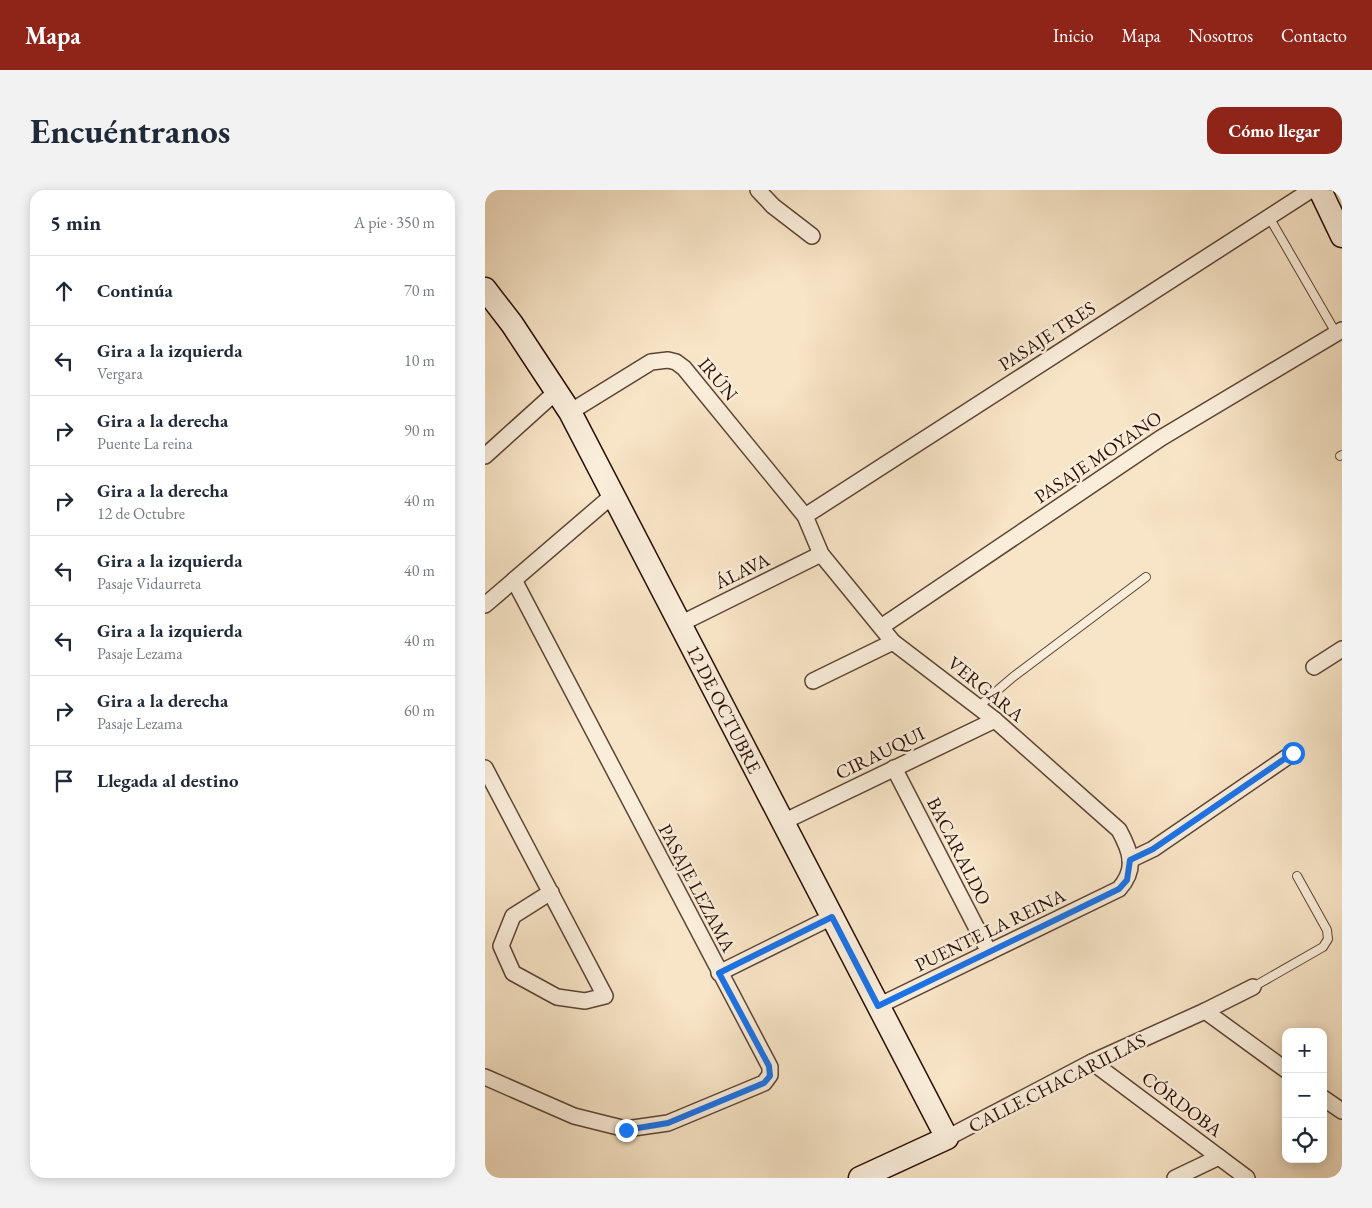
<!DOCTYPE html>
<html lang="es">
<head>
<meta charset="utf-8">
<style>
  body { margin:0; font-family:"EB Garamond",serif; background:#f2f2f3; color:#1f2937 }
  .controls { position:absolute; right:15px; bottom:15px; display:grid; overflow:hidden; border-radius:10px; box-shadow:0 2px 12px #0003 }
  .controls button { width:45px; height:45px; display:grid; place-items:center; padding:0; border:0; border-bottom:1px solid #e0e1e3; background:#fff; color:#1f2937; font:25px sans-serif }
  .stop { position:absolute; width:15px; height:15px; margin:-11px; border:4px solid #1a73e8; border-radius:50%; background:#fff }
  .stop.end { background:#1a73e8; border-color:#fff; box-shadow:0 1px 5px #0008 }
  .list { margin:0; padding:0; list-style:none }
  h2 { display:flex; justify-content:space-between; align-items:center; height:65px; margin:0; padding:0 20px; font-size:21px }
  h2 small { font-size:16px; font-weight:400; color:#747a83 }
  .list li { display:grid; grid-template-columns:32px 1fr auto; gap:15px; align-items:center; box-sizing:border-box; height:70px; padding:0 20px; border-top:1px solid #e0e1e3 }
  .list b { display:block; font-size:19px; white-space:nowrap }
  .list p { margin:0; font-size:16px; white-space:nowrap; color:#747a83 }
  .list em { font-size:16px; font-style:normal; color:#747a83 }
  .icon { flex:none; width:28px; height:28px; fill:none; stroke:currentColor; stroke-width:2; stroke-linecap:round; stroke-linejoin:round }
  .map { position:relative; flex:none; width:857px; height:988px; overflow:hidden; border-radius:15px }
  header { display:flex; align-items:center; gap:30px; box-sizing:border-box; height:70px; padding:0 25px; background:#8f2418; color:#fff }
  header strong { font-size:24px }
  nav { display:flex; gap:28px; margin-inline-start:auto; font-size:18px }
  .intro { display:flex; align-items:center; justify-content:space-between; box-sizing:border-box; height:120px; padding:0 30px }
  h1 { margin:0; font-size:35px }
  .button { padding:12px 22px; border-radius:15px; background:#8f2418; color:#fff; font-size:18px; font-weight:700 }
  main { display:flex; gap:30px; padding:0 30px }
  aside { flex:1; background:#fff; border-radius:15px; box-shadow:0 2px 12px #0003 }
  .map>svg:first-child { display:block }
</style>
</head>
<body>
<header>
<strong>Mapa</strong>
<nav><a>Inicio</a><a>Mapa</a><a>Nosotros</a><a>Contacto</a></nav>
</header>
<div class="intro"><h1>Encuéntranos</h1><a class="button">Cómo llegar</a></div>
<main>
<aside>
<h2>5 min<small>A pie · 350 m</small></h2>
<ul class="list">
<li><svg class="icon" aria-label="ahead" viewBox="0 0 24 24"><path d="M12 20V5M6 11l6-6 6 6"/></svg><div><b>Continúa</b></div><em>70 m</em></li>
<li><svg class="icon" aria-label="left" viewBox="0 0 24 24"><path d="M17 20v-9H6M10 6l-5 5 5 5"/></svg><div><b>Gira a la izquierda</b><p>Vergara</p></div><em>10 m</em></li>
<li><svg class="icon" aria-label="right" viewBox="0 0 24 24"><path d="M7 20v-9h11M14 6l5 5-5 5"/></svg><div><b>Gira a la derecha</b><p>Puente La reina</p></div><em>90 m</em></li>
<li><svg class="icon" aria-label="right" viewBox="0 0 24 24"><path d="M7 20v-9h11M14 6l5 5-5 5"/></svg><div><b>Gira a la derecha</b><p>12 de Octubre</p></div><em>40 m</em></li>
<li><svg class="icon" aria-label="left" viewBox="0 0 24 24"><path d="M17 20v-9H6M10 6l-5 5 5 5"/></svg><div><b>Gira a la izquierda</b><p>Pasaje Vidaurreta</p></div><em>40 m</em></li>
<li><svg class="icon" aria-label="left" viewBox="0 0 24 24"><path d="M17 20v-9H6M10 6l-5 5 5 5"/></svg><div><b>Gira a la izquierda</b><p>Pasaje Lezama</p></div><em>40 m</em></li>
<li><svg class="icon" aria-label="right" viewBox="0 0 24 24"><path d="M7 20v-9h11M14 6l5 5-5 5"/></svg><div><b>Gira a la derecha</b><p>Pasaje Lezama</p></div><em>60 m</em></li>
<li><svg class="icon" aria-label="arrive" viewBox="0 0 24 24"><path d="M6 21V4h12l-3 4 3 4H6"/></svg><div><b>Llegada al destino</b></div></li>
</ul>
</aside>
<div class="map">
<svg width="857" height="988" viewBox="0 0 857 988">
  <rect width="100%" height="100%" fill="#f8e5c7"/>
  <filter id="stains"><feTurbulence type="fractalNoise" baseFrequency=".004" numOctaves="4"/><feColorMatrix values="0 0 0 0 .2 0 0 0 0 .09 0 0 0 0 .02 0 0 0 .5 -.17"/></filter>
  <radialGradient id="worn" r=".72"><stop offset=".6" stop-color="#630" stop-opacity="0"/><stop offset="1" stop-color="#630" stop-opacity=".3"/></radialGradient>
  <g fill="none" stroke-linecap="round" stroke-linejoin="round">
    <g stroke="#5d4435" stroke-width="10">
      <g id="lane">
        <path d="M784,27L851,143"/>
        <path d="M855,266L857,265"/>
        <path d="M493,517L528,487L661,387"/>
        <path d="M768,797L838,757L843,749L842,740L812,686"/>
      </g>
    </g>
    <g stroke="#5d4435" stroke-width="18">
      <g id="street">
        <path d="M273,0L288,16L327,46"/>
        <path d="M85,222L166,172L183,170L191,172L199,178L320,326L336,364L408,452L510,530L634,640C646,662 652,679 634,699L393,816"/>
        <path d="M0,266L72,201"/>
        <path d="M320,326L826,0"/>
        <path d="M0,415L128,305"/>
        <path d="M195,434L336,364"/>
        <path d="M396,437L676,248L857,140"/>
        <path d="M829,477L857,459"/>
        <path d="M328,491L408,452"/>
        <path d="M0,578L120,806L100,811L72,807L28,783L16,756L28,726L66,702"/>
        <path d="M409,578L504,762"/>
        <path d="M298,632L510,530"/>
        <path d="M645,670L668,659L808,563"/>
        <path d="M234,783L347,727"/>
        <path d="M720,821L801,880"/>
        <path d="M607,872L762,988"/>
        <path d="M0,887L89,926L141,939L183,933L279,893L285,885V877L29,390"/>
        <path d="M838,908L857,921"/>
        <path d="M462,948L607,872L720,821L768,797"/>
        <path d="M690,988L734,967"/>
      </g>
    </g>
    <g stroke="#290e04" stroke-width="25">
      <g id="secondary">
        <path d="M835,0L857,46"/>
        <path d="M0,99L27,134L85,222L462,948L375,988"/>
      </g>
    </g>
    <use href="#lane" stroke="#faeedb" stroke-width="8"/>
    <use href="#street" stroke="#faeedb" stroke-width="15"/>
    <use href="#secondary" stroke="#faeedb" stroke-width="22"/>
  </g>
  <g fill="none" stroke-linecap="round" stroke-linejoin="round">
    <path stroke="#1a73e8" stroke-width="6" d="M141,940L183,933L279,893L285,886L284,876L234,783L347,727L393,816L634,699L642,690L645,670L668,659L808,563"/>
  </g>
  <g text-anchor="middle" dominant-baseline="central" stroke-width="5" stroke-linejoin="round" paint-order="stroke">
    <g font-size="19" fill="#290e04" stroke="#faeedb">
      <text transform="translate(562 146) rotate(-33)">PASAJE TRES</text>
      <text transform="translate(233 189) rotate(50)">IRÚN</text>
      <text transform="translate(613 267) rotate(-34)">PASAJE MOYANO</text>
      <text transform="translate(257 381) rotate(-26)">ÁLAVA</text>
      <text transform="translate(501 499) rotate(39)">VERGARA</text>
      <text transform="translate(239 519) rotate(63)">12 DE OCTUBRE</text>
      <text transform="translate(395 563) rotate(-26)">CIRAUQUI</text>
      <text transform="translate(474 661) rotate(63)">BACARALDO</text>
      <text transform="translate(212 698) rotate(62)">PASAJE LEZAMA</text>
      <text transform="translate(505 740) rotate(-26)">PUENTE LA REINA</text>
      <text transform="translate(572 893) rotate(-27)">CALLE CHACARILLAS</text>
      <text transform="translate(697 914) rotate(37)">CÓRDOBA</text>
    </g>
  </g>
  <rect width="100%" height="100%" filter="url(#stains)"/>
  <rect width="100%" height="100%" fill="url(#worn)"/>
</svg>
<div class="controls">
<button>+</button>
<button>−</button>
<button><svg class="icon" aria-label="locate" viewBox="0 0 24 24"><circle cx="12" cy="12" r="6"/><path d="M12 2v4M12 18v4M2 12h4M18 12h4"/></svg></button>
</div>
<div class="stop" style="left:808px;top:563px"></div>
<div class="stop end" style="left:141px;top:940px"></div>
</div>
</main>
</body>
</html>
